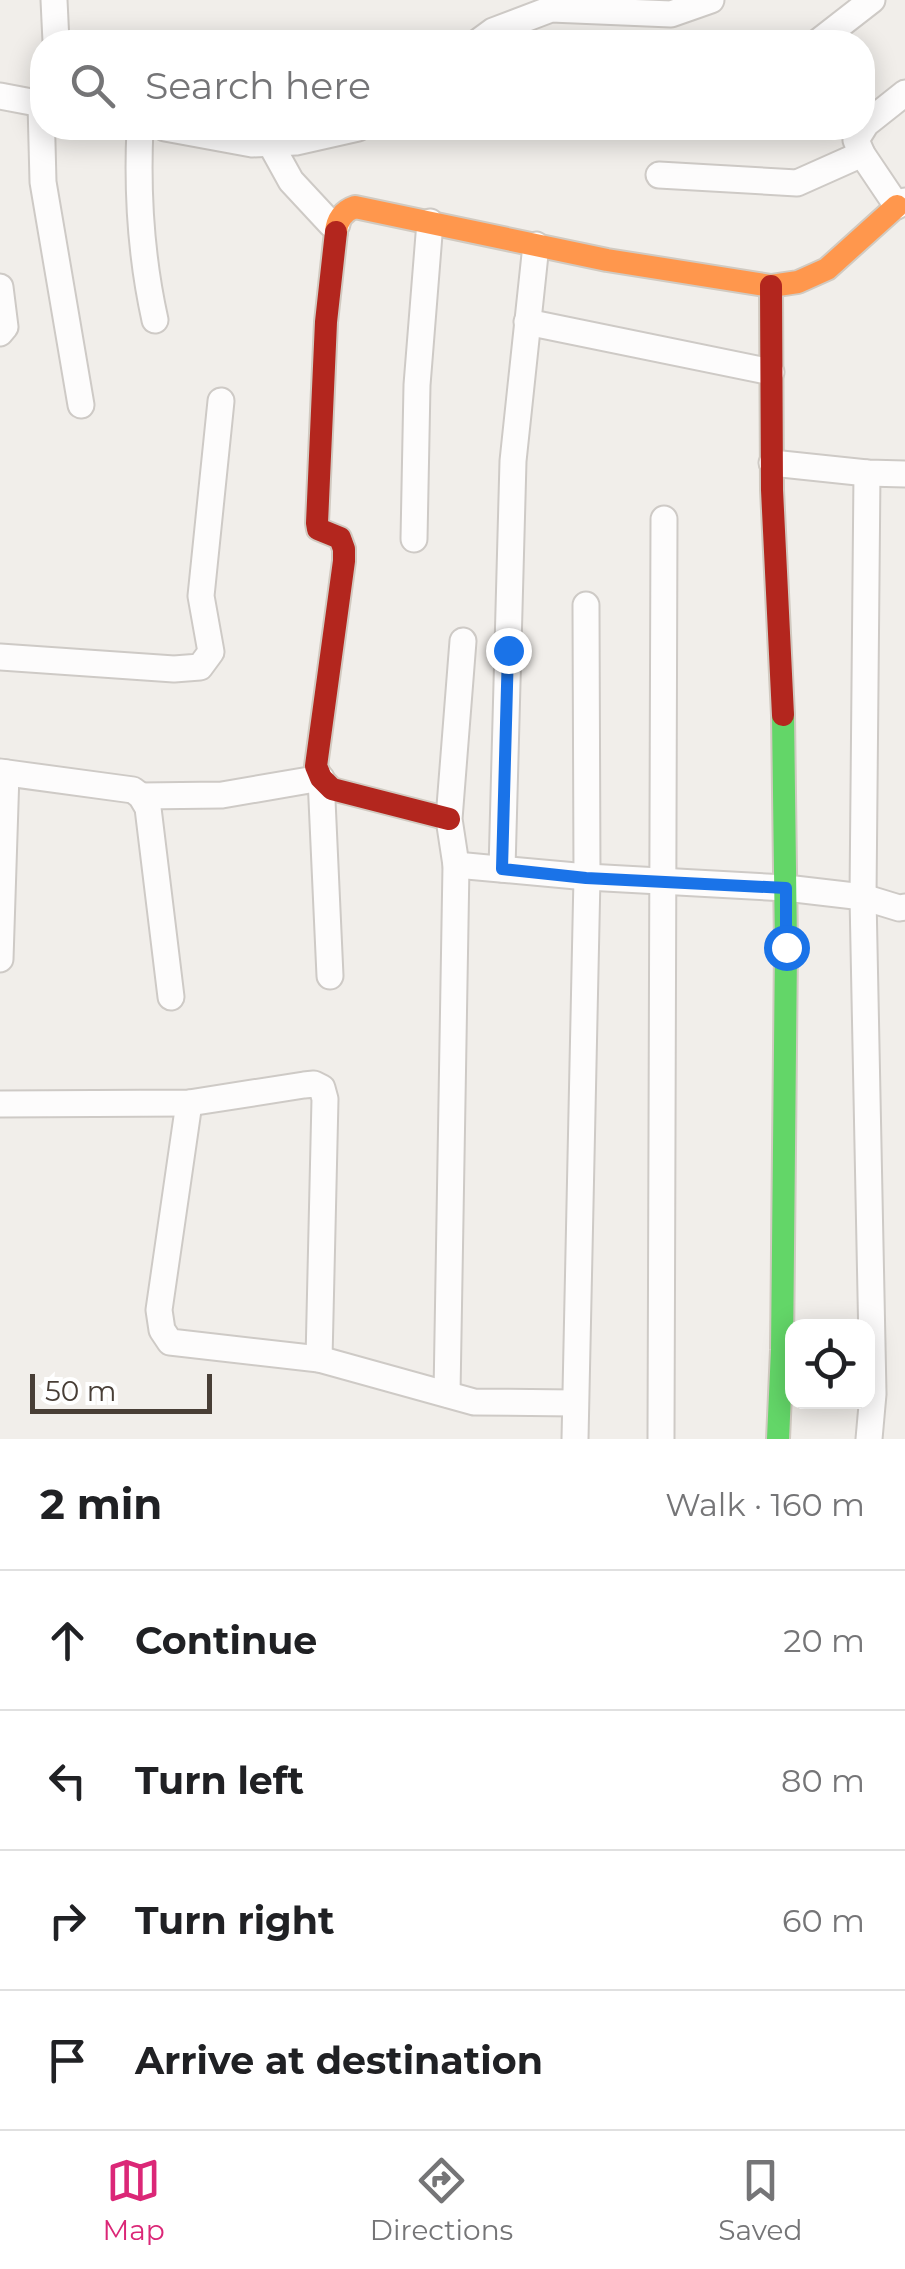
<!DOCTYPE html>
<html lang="en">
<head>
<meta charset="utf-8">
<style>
  body { margin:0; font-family:Montserrat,sans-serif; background:#f2f2f2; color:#202124 }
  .controls { position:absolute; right:30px; bottom:30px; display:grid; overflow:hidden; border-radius:20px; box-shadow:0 5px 25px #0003 }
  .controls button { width:90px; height:90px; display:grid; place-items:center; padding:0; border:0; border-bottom:2px solid #e0e0e0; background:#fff; color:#202124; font:50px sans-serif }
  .scale { position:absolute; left:30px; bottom:25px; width:182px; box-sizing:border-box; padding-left:10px; border:5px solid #483e36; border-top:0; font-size:28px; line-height:35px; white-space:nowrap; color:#483e36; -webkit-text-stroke:8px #fff; paint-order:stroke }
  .stop { position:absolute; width:30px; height:30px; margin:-22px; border:8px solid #1a73e8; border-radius:50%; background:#fff }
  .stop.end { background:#1a73e8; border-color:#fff; box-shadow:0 2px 10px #0008 }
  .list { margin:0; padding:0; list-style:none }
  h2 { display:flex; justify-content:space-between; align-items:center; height:130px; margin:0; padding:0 40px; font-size:42px }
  h2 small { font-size:32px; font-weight:400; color:#757577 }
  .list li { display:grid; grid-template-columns:65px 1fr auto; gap:30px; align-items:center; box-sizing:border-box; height:140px; padding:0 40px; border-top:2px solid #e0e0e0 }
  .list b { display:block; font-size:38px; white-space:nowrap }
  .list em { font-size:32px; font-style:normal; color:#757577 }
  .icon { flex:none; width:55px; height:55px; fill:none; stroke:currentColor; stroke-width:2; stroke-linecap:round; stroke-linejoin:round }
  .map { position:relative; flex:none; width:905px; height:1439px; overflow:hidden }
  .search { position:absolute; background:#fff; box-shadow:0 5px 25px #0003; left:30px; right:30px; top:30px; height:110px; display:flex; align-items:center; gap:25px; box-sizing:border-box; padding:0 35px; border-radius:40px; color:#757577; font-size:38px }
  .sheet { height:690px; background:#fff }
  nav { display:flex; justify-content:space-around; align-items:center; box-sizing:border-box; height:140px; border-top:2px solid #e0e0e0; background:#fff; font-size:28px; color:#757577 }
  nav a { display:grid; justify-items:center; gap:5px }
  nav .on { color:#db2777 }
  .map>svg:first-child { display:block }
</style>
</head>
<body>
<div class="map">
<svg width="905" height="1439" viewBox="0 0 905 1439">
  <rect width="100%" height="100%" fill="#f1eeea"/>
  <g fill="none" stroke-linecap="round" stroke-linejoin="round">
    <g stroke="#cecac6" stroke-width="29">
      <g id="street">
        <path d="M54,0L56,42"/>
        <path d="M478,42L493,31L551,9L671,14L711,0"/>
        <path d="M818,42L872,0"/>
        <path d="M905,93L866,124L856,140L862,154L897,206L905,201"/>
        <path d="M0,96L42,104"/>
        <path d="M41,104L43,182L81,405"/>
        <path d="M140,128C137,192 141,257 155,320"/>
        <path d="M165,128L252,144L296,142L358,128"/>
        <path d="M270,143L291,181L331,224H337"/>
        <path d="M659,175L797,183L862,154"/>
        <path d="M0,287L5,327L0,333"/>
        <path d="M527,322L771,372"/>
        <path d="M772,463L867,473L905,474"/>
        <path d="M867,473L863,897L873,1394L869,1439"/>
        <path d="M414,539L417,385L430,222"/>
        <path d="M0,657L174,669L200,667L211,652L201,596L221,401"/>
        <path d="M0,772L133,790L141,796L148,808L171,997"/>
        <path d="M141,796L222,795L321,778L330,976"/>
        <path d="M456,865L587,877L786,888L863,897L899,908L905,907"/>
        <path d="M502,869L513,461L536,245"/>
        <path d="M0,959L6,773"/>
        <path d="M189,1103L159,1310L162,1330L170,1342L319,1359L474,1402L575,1403"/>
        <path d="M0,1104L189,1103L304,1085L314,1084L322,1088L325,1099L319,1359"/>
        <path d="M447,1394L456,865L449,819L463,641"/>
        <path d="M575,1439L587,877L586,605"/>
        <path d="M661,1439L664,519"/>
      </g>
    </g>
    <g stroke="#d1cac1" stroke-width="26">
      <path id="fast" d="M778,1439L782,1350L786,947L783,715"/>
    </g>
    <g stroke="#d1cac1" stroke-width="26">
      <path id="slow" d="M336,232C337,220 343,211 355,207L607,260L771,286L798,282L827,269L897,206"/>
    </g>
    <g stroke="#d1cac1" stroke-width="26">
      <g id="jam">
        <path d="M336,232L326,322L317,523L318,529L340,538L344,549V561L316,766L321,778L332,789L449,819"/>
        <path d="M771,286L772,490L783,715"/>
      </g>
    </g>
    <use href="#street" stroke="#fdfcfc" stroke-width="25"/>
    <use href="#fast" stroke="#63d668" stroke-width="22"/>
    <use href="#slow" stroke="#ff974d" stroke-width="22"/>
    <use href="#jam" stroke="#b3261e" stroke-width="22"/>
  </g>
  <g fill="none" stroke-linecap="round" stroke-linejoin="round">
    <path stroke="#1a73e8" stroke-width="12" d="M508,650L502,869L586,878L786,888V947"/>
  </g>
</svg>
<div class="controls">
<button><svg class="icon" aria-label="locate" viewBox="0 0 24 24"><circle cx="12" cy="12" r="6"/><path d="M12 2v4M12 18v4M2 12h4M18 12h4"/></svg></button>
</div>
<div class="scale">50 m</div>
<div class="stop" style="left:786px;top:947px"></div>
<div class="stop end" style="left:508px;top:650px"></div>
<div class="search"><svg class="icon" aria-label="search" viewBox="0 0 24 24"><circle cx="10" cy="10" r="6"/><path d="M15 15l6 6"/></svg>Search here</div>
</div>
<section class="sheet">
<h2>2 min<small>Walk · 160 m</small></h2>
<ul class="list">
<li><svg class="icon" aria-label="ahead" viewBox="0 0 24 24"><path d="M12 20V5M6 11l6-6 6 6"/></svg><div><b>Continue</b></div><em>20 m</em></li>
<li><svg class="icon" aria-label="left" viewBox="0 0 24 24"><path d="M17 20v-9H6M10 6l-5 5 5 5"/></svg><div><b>Turn left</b></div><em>80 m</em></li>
<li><svg class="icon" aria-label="right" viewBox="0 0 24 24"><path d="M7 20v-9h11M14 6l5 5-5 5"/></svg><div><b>Turn right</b></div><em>60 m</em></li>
<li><svg class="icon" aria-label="arrive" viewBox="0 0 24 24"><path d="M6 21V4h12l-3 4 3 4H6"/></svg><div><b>Arrive at destination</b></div></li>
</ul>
</section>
<nav>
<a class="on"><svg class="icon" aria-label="map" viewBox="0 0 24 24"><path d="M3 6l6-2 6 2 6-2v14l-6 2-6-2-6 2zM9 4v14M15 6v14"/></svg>Map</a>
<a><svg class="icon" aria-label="directions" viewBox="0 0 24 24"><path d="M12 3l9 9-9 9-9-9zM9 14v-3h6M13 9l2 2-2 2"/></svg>Directions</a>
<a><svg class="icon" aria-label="saved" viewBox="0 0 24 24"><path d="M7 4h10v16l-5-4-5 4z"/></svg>Saved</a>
</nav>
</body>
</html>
